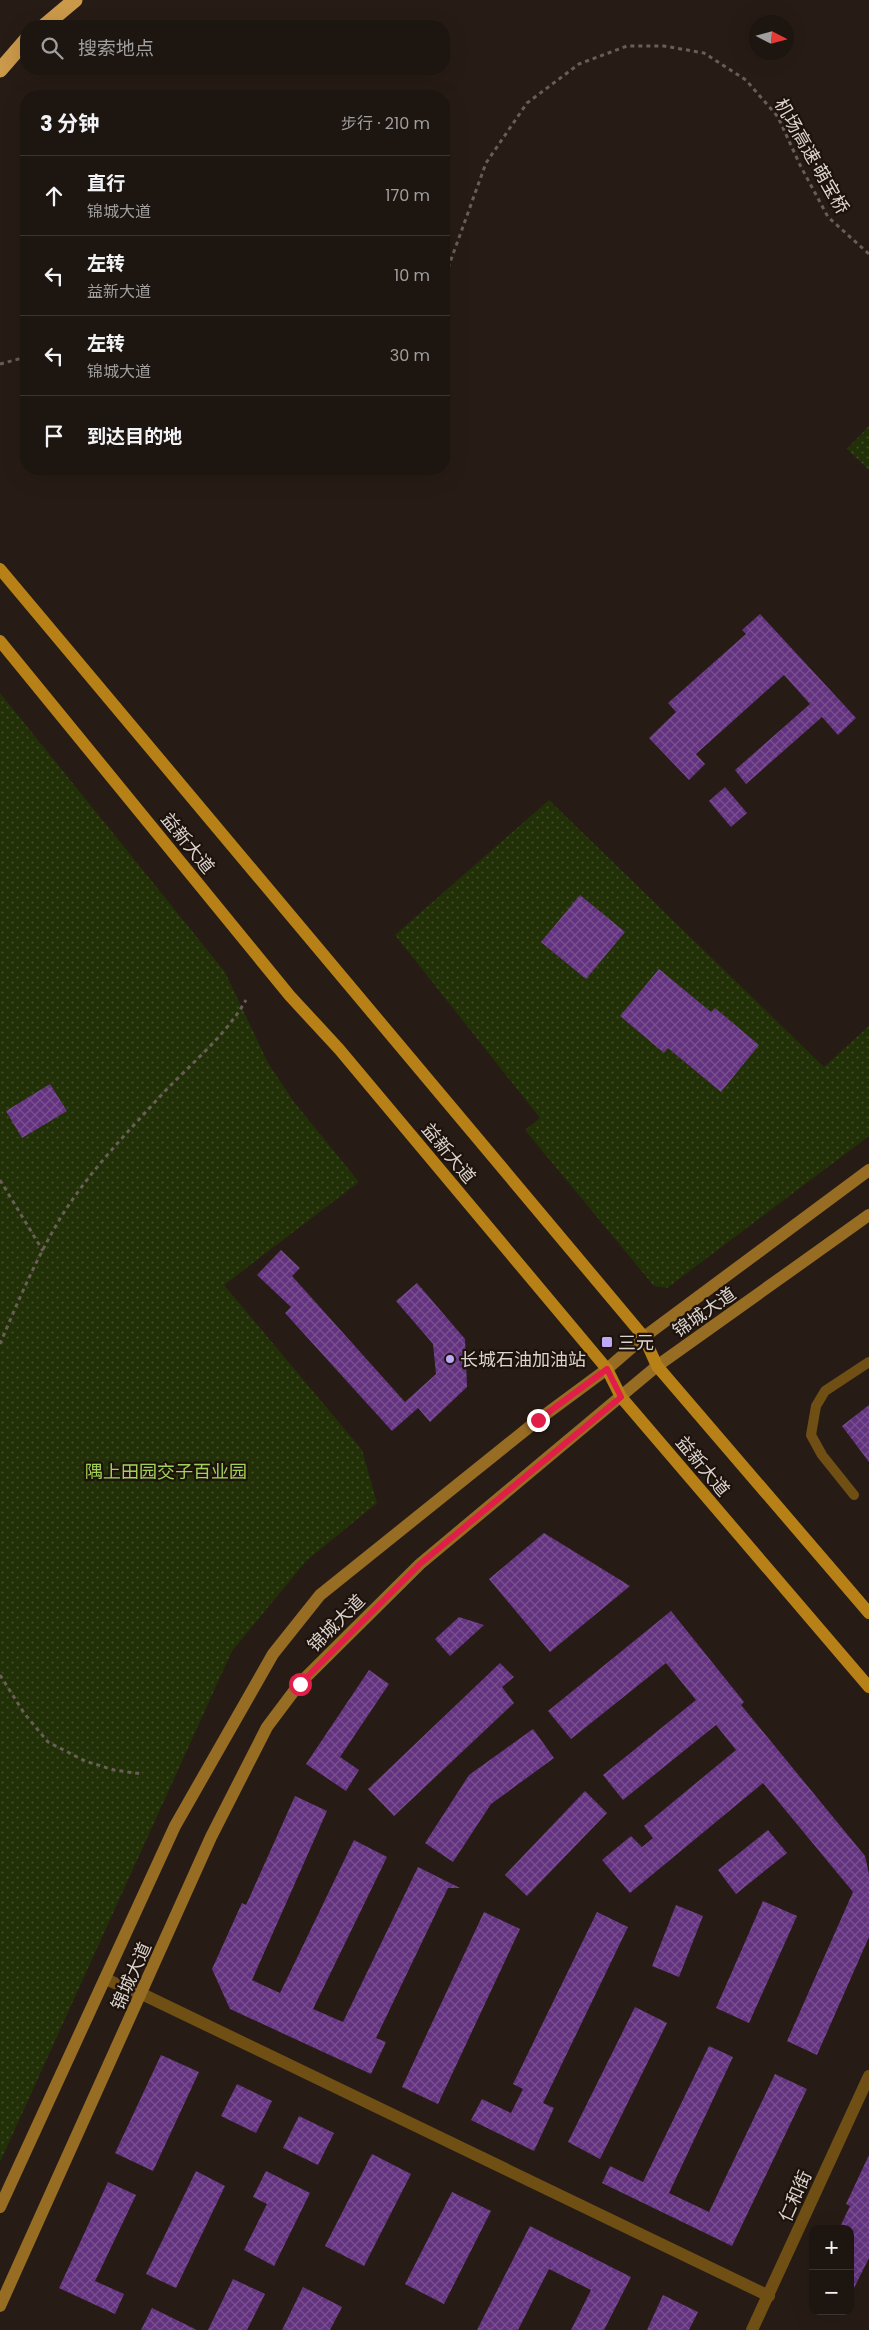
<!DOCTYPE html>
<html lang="zh">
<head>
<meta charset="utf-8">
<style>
  body { margin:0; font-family:Poppins,"Noto Sans SC",sans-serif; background:#2a221e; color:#f1f3f6 }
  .controls { position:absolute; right:15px; bottom:15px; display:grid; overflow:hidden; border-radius:10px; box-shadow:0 5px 20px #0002 }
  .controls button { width:45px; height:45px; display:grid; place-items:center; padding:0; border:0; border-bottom:1px solid #3b3430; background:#1d1510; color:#f1f3f6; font:25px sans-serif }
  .compass { position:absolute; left:749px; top:15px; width:45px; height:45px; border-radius:50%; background:#1d1510; box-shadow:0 5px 20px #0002; rotate:96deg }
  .stop { position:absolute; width:15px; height:15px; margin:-11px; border:4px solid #e11d48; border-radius:50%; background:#fff }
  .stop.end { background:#e11d48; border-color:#fff; box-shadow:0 1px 5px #0008 }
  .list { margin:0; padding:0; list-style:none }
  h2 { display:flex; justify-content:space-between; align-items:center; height:65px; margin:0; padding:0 20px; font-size:21px }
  h2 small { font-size:16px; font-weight:400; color:#a09f9f }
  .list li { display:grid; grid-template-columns:32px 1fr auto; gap:15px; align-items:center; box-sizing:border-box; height:80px; padding:0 20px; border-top:1px solid #3b3430 }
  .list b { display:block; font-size:19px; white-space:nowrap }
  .list p { margin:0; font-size:16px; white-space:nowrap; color:#a09f9f }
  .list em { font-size:16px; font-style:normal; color:#a09f9f }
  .icon { flex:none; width:28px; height:28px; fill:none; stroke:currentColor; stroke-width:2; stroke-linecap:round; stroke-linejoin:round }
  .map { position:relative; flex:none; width:869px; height:2330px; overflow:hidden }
  .search { position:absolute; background:#1d1510; box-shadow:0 5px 20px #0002; left:20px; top:20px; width:430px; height:55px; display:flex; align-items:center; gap:12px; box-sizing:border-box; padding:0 18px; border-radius:20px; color:#a09f9f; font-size:19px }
  .panel { position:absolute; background:#1d1510; box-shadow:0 5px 20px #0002; left:20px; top:90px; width:430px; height:385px; border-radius:20px }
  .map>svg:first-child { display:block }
</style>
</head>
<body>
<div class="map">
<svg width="869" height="2330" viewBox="0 0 869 2330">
  <defs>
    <pattern id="park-dots" width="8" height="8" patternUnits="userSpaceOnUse" patternTransform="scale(1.25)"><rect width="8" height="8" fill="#213006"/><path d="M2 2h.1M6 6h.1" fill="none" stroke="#414d29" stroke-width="1.8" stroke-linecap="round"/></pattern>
    <pattern id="building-cross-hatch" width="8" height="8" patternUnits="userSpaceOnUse" patternTransform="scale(1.25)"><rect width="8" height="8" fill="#63337f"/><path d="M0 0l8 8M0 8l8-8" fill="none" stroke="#795090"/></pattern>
  </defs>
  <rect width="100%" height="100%" fill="#271c15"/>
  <g fill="url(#park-dots)">
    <path d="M869,426V470L847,449Z"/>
    <path d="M0,693L225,972L268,1063L294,1102L359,1182L224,1285L362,1450L377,1503L306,1561L232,1651L0,2162Z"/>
    <path d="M549,800L824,1067L869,1026V1136L667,1288L654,1286L525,1130L540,1118L395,935Z"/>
  </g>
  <g fill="url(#building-cross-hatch)">
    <path d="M760,614L856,718L838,735L822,717L746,784L735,770L810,704L784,675L696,754L705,764L689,780L649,738L676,712L668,703L746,634L742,630Z"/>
    <path d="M725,787L747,813L731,827L709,801Z"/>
    <path d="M580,895L625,932L586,979L541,942Z"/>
    <path d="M659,969L711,1012L715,1008L759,1045L721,1092L668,1048L664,1053L620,1016Z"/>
    <path d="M50,1084L67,1111L22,1138L6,1111Z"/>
    <path d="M281,1250L300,1268L292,1276L405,1402L436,1374L433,1344L396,1301L417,1283L465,1339L467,1387L430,1422L418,1408L392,1431L285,1313L291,1307L257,1275Z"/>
    <path d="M869,1405V1462L842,1426Z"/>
    <path d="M544,1533L630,1586L550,1652L489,1579Z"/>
    <path d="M671,1611L744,1702L741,1705L865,1856L869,1874V1937L817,2055L787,2041L853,1892L763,1783L630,1893L602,1860L631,1836L642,1847L653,1838L644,1826L736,1750L716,1725L623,1800L603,1775L696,1700L666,1663L571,1739L548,1711Z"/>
    <path d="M459,1617L484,1625L450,1656L435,1639Z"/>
    <path d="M500,1663L514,1677L502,1687L514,1703L394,1816L368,1789Z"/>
    <path d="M369,1670L389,1684L340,1757L359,1770L346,1791L306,1764Z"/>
    <path d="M533,1729L554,1758L491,1804L453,1862L425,1843L469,1775Z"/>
    <path d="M585,1791L607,1813L527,1896L505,1875Z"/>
    <path d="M295,1796L327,1811L252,1980L280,1993L354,1840L387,1857L313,2009L343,2022L418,1867L460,1888H448L376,2038L386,2042L371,2074L230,2009L212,1969L242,1903L246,1905Z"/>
    <path d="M768,1830L787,1853L736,1894L718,1870Z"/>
    <path d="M763,1901L797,1916L749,2023L716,2008Z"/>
    <path d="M676,1905L703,1916L679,1977L652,1966Z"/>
    <path d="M484,1912L520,1929L438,2104L402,2087Z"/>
    <path d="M597,1912L628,1927L543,2103L554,2108L534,2151L471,2120L482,2099L511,2113L523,2089L513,2084Z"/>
    <path d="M635,2007L667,2023L600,2159L568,2142Z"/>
    <path d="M709,2046L733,2057L669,2193L709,2212L775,2074L807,2089L732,2246L602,2183L610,2166L643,2182Z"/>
    <path d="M161,2055L199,2072L153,2171L115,2153Z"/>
    <path d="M237,2084L272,2101L256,2133L221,2116Z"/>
    <path d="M299,2116L334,2133L318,2165L283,2148Z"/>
    <path d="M372,2154L411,2174L364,2266L325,2246Z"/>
    <path d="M869,2155V2258L850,2296V2229H839L850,2206L846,2204Z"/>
    <path d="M196,2171L225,2186L176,2288L146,2274Z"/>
    <path d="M266,2171L310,2193L274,2266L244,2250L267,2204L253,2197Z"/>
    <path d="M108,2182L136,2195L95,2281L124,2294L115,2314L59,2288Z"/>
    <path d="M452,2192L491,2211L444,2304L405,2284Z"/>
    <path d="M530,2226L631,2277L604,2330H571L591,2290L549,2269L518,2330H477Z"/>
    <path d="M233,2279L265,2294L247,2330H208Z"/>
    <path d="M303,2287L342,2307L330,2330H282Z"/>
    <path d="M663,2295L698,2312L689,2330H647Z"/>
    <path d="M152,2308L197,2330H141Z"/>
  </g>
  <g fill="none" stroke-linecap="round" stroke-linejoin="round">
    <g stroke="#685e57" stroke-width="3" stroke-dasharray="4 4" stroke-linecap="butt">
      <path d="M444,275L448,268L486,163L527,103L579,64L627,46H664L704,53L746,80L778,117L800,165L828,217L869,254"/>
      <path d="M0,364L26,357"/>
      <path d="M0,1180L43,1251"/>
      <path d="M0,1344C18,1301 37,1257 61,1217C87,1175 122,1138 155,1102C185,1068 223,1040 246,1000"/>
      <path d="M0,1675L24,1713L48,1742L85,1761L114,1770L142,1774"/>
    </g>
    <path stroke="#704f14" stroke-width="10" d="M854,1495L822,1455L811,1435L816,1406L825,1391L869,1362"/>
    <g stroke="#704f14" stroke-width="12">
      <path d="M105,1979L142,1994L769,2296"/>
      <path d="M752,2330L869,2076"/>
    </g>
    <g stroke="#976c23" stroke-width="12">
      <path d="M0,2207L175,1826L273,1654L320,1595L538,1420L607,1369L644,1337L869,1170"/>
      <path d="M0,2306L211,1837L267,1727L300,1683L420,1564L657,1366L869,1215"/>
    </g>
    <g stroke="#b88117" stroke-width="12">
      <path d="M0,569L644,1337L657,1366L869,1613"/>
      <path d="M0,641L290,996L339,1049L607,1369L621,1397L869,1687"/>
    </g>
    <g stroke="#cb994a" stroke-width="15">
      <path d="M44,26L75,0"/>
      <path d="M0,70L26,40"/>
    </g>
  </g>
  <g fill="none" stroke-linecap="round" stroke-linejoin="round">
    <path stroke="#e11d48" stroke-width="6" d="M300,1684L420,1564L621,1397L607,1369L538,1420"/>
  </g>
  <g fill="#bcaaf6" stroke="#1d130c" stroke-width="2">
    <rect x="601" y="1336" width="12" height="12" rx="2.5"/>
    <circle cx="450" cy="1359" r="5"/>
  </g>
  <g text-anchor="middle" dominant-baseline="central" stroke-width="4.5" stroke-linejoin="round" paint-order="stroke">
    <g font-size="18" fill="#dcd4cf" stroke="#1d130c">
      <text transform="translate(812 156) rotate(60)">机场高速·萌宝桥</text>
      <text transform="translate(188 843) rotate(51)">益新大道</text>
      <text transform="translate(449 1153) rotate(50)">益新大道</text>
      <text transform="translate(704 1312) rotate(-35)">锦城大道</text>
      <text transform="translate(703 1466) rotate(50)">益新大道</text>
      <text transform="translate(336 1623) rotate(-45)">锦城大道</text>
      <text transform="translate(131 1976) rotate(-66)">锦城大道</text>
      <text transform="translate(795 2196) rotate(-66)">仁和街</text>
    </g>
    <g font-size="18" fill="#dcd4cf" stroke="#1d130c" text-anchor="start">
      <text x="618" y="1342">三元</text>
      <text x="460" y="1359">长城石油加油站</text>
    </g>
    <g font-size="18" fill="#a2d158" stroke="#1d130c">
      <text x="166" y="1471">隅上田园交子百业园</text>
    </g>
  </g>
</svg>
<div class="controls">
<button>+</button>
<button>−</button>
</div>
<svg class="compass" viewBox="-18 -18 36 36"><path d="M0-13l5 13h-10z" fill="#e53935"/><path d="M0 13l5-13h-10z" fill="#a09f9f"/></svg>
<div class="stop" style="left:300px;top:1684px"></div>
<div class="stop end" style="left:538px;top:1420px"></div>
<div class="search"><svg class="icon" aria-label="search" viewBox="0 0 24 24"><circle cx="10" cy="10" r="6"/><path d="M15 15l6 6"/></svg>搜索地点</div>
<section class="panel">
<h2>3 分钟<small>步行 · 210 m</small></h2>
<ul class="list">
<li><svg class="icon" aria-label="ahead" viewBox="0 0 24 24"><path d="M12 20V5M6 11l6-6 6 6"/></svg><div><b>直行</b><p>锦城大道</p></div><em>170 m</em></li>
<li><svg class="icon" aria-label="left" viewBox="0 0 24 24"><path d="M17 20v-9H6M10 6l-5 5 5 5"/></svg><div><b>左转</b><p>益新大道</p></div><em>10 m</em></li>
<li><svg class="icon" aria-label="left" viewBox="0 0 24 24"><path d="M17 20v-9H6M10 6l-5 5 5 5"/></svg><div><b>左转</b><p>锦城大道</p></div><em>30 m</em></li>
<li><svg class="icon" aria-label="arrive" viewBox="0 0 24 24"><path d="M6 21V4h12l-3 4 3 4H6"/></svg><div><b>到达目的地</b></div></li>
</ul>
</section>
</div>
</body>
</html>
